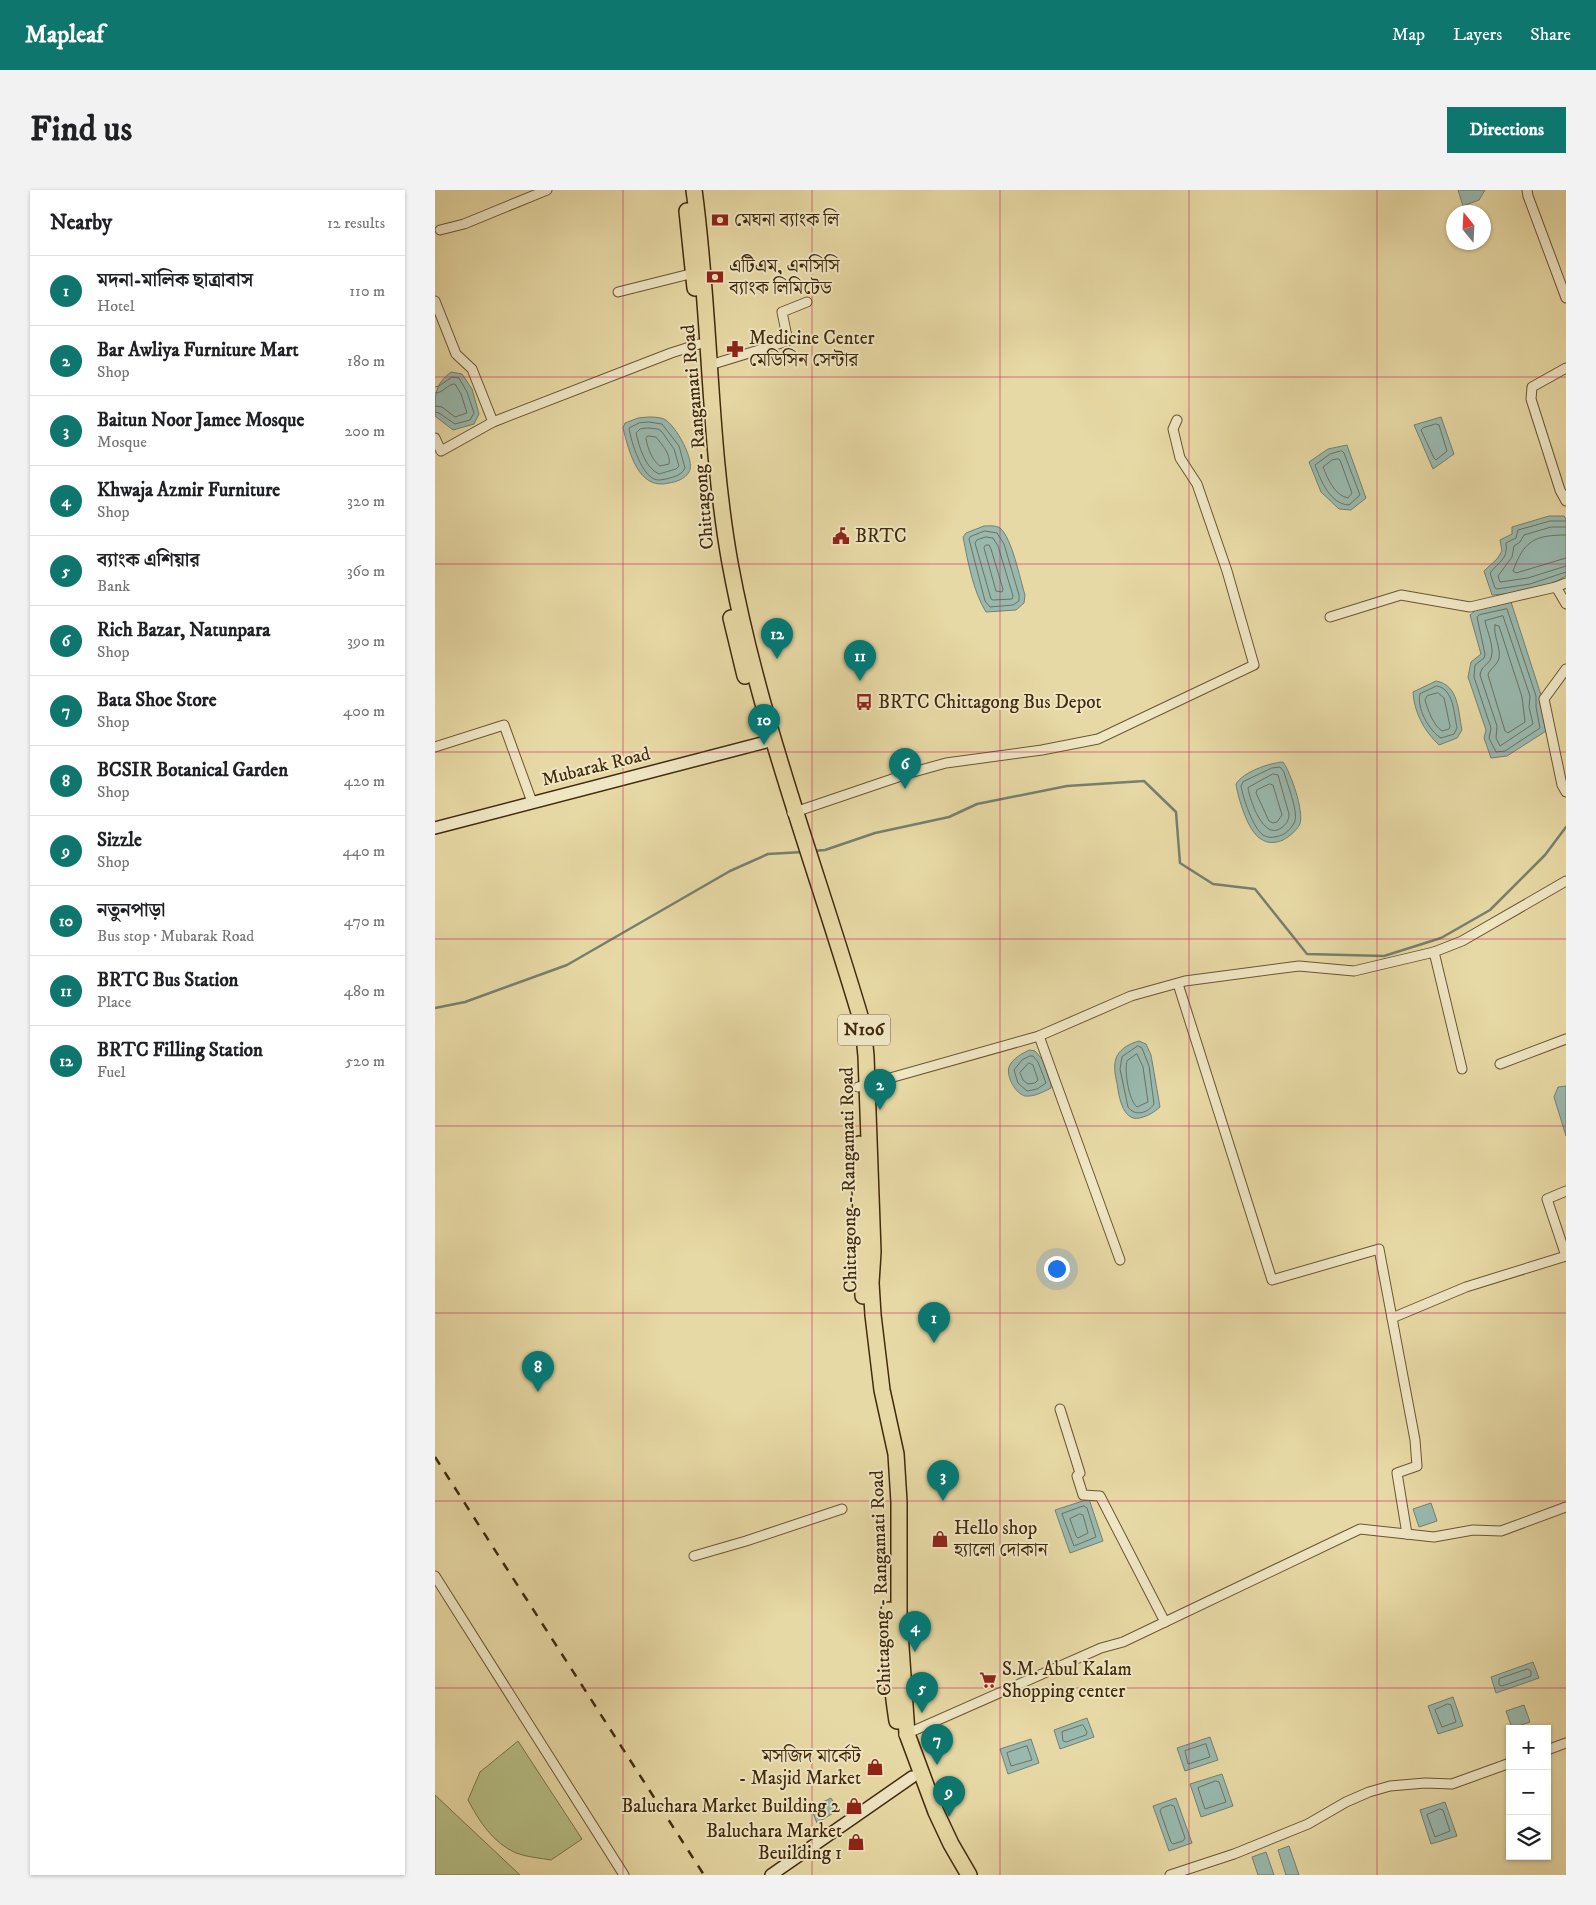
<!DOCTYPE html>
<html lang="en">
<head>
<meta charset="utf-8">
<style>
  body { margin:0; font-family:"IM FELL DW Pica","Noto Serif Bengali",serif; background:#f2f2f2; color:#202124 }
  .controls { position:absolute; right:15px; bottom:15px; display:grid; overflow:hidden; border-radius:0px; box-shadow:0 1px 4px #0004 }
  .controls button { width:45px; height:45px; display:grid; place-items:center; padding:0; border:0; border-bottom:1px solid #e0e0e0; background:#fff; color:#202124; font:25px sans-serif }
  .compass { position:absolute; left:1011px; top:15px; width:45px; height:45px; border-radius:50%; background:#fff; box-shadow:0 1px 4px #0004; rotate:342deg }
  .you { position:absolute; left:621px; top:1078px; width:18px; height:18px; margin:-12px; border:4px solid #fff; border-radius:50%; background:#1a73e8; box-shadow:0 0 0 8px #1a73e833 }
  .badge { display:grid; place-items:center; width:32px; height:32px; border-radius:50%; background:#0f766e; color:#fff; font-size:16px; font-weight:700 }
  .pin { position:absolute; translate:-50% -41px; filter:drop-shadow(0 1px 2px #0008) }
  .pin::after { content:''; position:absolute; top:26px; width:18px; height:15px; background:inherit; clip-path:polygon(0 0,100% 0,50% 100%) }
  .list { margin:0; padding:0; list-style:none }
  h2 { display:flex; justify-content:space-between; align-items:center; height:65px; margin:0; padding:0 20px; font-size:21px }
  h2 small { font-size:16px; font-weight:400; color:#757577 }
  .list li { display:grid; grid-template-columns:32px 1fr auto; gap:15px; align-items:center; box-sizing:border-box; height:70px; padding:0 20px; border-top:1px solid #e0e0e0 }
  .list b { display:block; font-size:19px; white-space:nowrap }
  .list p { margin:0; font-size:16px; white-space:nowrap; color:#757577 }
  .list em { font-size:16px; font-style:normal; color:#757577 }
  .icon { flex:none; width:28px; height:28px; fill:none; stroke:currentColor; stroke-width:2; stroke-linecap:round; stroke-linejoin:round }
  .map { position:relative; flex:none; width:1131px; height:1685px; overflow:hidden; border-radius:0px }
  header { display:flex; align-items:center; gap:30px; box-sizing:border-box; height:70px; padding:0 25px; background:#0f766e; color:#fff }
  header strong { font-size:24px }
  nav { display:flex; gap:28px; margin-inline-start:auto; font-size:18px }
  .intro { display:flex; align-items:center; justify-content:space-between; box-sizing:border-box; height:120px; padding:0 30px }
  h1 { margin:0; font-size:35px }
  .button { padding:12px 22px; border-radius:0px; background:#0f766e; color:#fff; font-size:18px; font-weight:700 }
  main { display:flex; gap:30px; padding:0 30px }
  aside { flex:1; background:#fff; border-radius:0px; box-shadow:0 1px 4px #0004 }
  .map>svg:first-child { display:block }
</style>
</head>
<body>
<header>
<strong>Mapleaf</strong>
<nav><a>Map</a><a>Layers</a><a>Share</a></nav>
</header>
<div class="intro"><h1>Find us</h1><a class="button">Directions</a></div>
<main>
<aside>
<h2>Nearby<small>12 results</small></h2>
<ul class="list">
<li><span class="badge">1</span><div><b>মদনা-মালিক ছাত্রাবাস</b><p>Hotel</p></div><em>110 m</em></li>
<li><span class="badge">2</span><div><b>Bar Awliya Furniture Mart</b><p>Shop</p></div><em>180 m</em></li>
<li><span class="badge">3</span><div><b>Baitun Noor Jamee Mosque</b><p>Mosque</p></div><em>200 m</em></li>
<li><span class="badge">4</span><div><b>Khwaja Azmir Furniture</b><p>Shop</p></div><em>320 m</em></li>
<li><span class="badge">5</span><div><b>ব্যাংক এশিয়ার</b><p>Bank</p></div><em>360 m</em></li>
<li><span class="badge">6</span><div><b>Rich Bazar, Natunpara</b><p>Shop</p></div><em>390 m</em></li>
<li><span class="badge">7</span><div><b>Bata Shoe Store</b><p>Shop</p></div><em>400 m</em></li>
<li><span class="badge">8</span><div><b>BCSIR Botanical Garden</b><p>Shop</p></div><em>420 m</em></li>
<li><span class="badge">9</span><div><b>Sizzle</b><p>Shop</p></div><em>440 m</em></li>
<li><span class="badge">10</span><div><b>নতুনপাড়া</b><p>Bus stop · Mubarak Road</p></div><em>470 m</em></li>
<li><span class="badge">11</span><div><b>BRTC Bus Station</b><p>Place</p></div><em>480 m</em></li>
<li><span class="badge">12</span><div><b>BRTC Filling Station</b><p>Fuel</p></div><em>520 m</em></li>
</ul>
</aside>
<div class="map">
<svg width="1131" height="1685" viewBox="0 0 1131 1685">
  <rect width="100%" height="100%" fill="#e7d9a5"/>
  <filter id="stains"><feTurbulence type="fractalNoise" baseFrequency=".004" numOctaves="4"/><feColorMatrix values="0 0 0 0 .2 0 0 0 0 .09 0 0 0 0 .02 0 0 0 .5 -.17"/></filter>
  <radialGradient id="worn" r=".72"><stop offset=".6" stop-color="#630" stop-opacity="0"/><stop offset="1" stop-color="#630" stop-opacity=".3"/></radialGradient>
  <g fill="#b6bf86" stroke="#7c744a">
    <path d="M83,1551L147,1649L116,1670C105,1668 91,1667 81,1663C58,1653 44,1631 33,1610L45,1582Z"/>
    <path d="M0,1605L85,1685H0Z"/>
  </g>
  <g fill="#99b9af" stroke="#76806e">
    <path d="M1023,0H1050L1044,10L1028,16Z"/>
    <path d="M16,182L27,184L37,199L44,224L39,234L18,240L0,226C0,202 0,195 16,182Z"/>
    <path d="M213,227C218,227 224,227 229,229C240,234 261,271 254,282C250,289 241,292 234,293C203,301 194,261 188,238L190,233L203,228Z"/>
    <path d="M1006,227L1019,264L998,279L979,235Z"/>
    <path d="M912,255L931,308L916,320L904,319L886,302L874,272L893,259Z"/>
    <path d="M1114,326H1129L1131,329V386C1110,399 1081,403 1057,405L1049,381L1062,369L1067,361L1065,350L1077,344V337Z"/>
    <path d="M549,336C555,336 560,335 565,338C577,348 585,389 590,405L589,413L581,420L551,422C538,401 533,372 528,347L531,343Z"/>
    <path d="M1076,412L1106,505V516L1111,541L1072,566L1056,568L1049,548L1051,540L1033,487L1036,472L1046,464L1035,425L1041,420Z"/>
    <path d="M1001,491C1024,495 1023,521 1027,540L1022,548L1004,555C989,541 979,522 978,502Z"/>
    <path d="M848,572C856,583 869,621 865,634C862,640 854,647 848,650C841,653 833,654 826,649C813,642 803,608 801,594C808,582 834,573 848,572Z"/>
    <path d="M704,851L711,854L716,865L725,917C719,922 715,925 708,927C688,935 684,907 682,893C680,885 678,874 682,866C686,858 696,853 704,851Z"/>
    <path d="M595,860L600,861L607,869L616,894V898C608,902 599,907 590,906C581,904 571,887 574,877C577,869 587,863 595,860Z"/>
    <path d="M1131,896V946L1119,907L1123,897Z"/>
    <path d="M654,1309L668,1351L635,1363L620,1320Z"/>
    <path d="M996,1313L1002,1331L984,1337L978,1319Z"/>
    <path d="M1098,1472L1104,1488L1061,1503L1056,1487Z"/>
    <path d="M1018,1507L1028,1536L1003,1544L993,1516Z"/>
    <path d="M1089,1515L1095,1532L1077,1538L1071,1521Z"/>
    <path d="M652,1528L659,1547L625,1559L619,1540Z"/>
    <path d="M775,1547L783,1570L750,1581L742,1558Z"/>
    <path d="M596,1549L604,1573L573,1584L565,1559Z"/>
    <path d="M787,1584L798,1616L766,1627L755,1594Z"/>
    <path d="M396,1608L403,1620L382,1633L376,1618Z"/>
    <path d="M741,1608L757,1653L734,1661L718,1616Z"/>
    <path d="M1010,1612L1022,1646L996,1654L985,1620Z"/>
    <path d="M854,1656L864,1685H851L843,1660Z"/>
    <path d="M831,1662L839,1685H823L817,1667Z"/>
  </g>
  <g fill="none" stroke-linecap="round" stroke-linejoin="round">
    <g stroke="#6e725e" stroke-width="1">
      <path d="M0,197L4,196L17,187L24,188L32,202L39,223L35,230L20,234L4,223L0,222"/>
      <path d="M0,203C9,203 12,194 20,194L26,204L32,223L20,227L7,217L0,216"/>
      <path d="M214,232L227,234L244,256L250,278C247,284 242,286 235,288C231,289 227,290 223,290C207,289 196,251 194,238L204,233Z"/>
      <path d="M1001,234L1004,235L1012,261L1001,270L999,268L986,240L988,238Z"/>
      <path d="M213,238L223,239L227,242L239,259L244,276L241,279L224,284C210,278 204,256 201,243L205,239Z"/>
      <path d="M213,246L221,247C227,255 236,264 234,274L225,276C217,270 213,259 211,249Z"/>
      <path d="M907,261L909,263L925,305L914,315C895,314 886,291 880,275L895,264Z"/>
      <path d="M903,269L905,270L917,303L913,308C899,305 893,289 888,277L897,270Z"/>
      <path d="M1131,331H1115L1083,340L1081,348L1071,353C1073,370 1064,371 1055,383L1060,398L1062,399L1095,394L1131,382"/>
      <path d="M1131,337H1116L1089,345L1085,352L1079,356L1077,367L1063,386L1065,392L1093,388L1131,376"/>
      <path d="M550,341L562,343L569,354L584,405V411L578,415L555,417L550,411L534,349L535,347Z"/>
      <path d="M1131,345C1099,345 1089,351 1078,381L1081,383L1131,368"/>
      <path d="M551,347L558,348L563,356L578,406L577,409L558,410L556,409L540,353L542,350Z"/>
      <path d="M551,355H554L556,359L568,399L567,402L561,401L549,358Z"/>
      <path d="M1072,419L1101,506V517L1105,538L1070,561L1061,562L1054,548L1056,538L1039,487L1040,475L1049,468L1050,464L1042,427L1044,425Z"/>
      <path d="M1068,426L1095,506L1094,517L1098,534L1065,556L1061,548L1062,536L1045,485C1047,474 1052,477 1056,468C1060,458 1052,441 1050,431Z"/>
      <path d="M1060,435L1064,436L1087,507L1090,532L1073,543L1070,541L1053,485C1055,478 1062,476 1064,468C1066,457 1058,446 1060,435Z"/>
      <path d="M1002,496C1019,499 1019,524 1022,538L1019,544L1006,548C994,541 981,517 985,504Z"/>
      <path d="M1003,503L1009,508L1015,536L1014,539L1007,541C998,535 993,520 990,510L992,506Z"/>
      <path d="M837,578L845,577L849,582C852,594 863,620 860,631C858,636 852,643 847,645C841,647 834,649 828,645C818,638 808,608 806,596L808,592Z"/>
      <path d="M838,584L843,585L854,624C854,630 851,635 846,638C829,651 815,611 813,598Z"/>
      <path d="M835,594L838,595L847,625L842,632L838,633L834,631L821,603L822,600Z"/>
      <path d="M703,856L707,858L714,876L719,914C713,923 700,927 693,917L685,879L687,867Z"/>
      <path d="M702,864L708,877L713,912L702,917C694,911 689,881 692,871Z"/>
      <path d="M595,866H598L603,872L611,893L602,899L592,901L583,893L579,880L587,870Z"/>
      <path d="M594,873L598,875L603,890L600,893L593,894L588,890L585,883Z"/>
      <path d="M649,1316L652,1318L661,1347L639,1356L627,1324Z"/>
      <path d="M645,1324L648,1325L653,1343L643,1348L641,1346L635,1329Z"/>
      <path d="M1093,1479L1096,1481V1486L1067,1496L1064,1495V1489Z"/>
      <path d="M1013,1514L1016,1515L1021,1532L1007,1537L1000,1520Z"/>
      <path d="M648,1535L652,1542L651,1545L631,1552L628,1551L627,1542Z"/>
      <path d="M771,1554L775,1567L753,1574L750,1561Z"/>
      <path d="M592,1556L597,1570L576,1576L572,1563Z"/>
      <path d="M781,1591L784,1592L791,1612L770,1619L763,1598Z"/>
      <path d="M736,1615L739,1616L750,1648L748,1651L738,1654L736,1652L725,1621L727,1618Z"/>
      <path d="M1005,1619L1008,1620L1015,1641L1000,1647L992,1625Z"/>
    </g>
    <g stroke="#76806e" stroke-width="2.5">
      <path d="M378,661L390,660L440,643L514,627L542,614L632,596L709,591L741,622L745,673L778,694L820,699L872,764L949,766L1006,748L1055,720L1110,665L1131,637"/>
      <path d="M0,818L30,812L132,775L295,681L333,664L368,662"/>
    </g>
    <g stroke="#6b5633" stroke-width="11">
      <g id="street">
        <path d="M1092,0L1093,6L1131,108"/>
        <path d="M5,40L29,34L112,0"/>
        <path d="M183,102L259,83"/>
        <path d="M0,111L21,164L37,179L58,232"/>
        <path d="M275,175L353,151L347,122L372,112"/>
        <path d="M1131,178L1097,197L1096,209L1125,300L1131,311"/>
        <path d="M0,248L6,261L58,232L236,163L264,154"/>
        <path d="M1121,397L1131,414"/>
        <path d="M895,427L966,405L1035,417L1121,397L1131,393"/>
        <path d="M1131,479L1109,509L1127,595L1131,602"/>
        <path d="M0,557L69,535L97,612"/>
        <path d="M357,623L475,583L511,573L607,560L663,549L819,475L792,381L762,294L745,268L738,239L742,230"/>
        <path d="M999,762L1027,751L1131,691"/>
        <path d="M743,794L837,1090L944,1059L957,1128"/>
        <path d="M604,846L685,1070"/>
        <path d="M1065,874L1131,849"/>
        <path d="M423,897L604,846L696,806L750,791L864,776L919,781L999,762L1027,879"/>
        <path d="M625,1219L645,1283L642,1286L648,1305L665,1306L730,1432"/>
        <path d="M972,1344L962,1283L982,1276L980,1250L957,1128L1031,1097L1131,1066L1112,1009L1131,1001"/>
        <path d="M259,1366L311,1351L407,1319"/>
        <path d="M0,1386L189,1685"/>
        <path d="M469,1545L666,1458L688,1452L925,1339L999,1347L1038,1340L1066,1341L1131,1317"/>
        <path d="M1112,1560L1131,1553"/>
        <path d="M735,1685L799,1664L873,1634L911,1612L934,1602L955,1596L990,1593L1017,1594L1075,1573"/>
      </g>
    </g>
    <g stroke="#422a0d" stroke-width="14">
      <g id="secondary">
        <path d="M0,638L331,552"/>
        <path d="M336,1685L477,1587"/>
      </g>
    </g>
    <g stroke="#422a0d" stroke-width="18">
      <g id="highway">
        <path d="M259,0C276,124 273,250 295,373C324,531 383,682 428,836L431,866L438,1062L436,1093L438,1125L447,1200L461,1264L464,1312V1428L472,1544L501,1622L516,1654L534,1685"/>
        <path d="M252,21L260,98"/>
        <path d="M296,428L310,486"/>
        <path d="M424,954L428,1106"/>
        <path d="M454,1420C454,1458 456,1494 462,1531"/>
      </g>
    </g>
    <use href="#street" stroke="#efe6c4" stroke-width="9"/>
    <use href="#secondary" stroke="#efe6c4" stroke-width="11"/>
    <use href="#highway" stroke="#e7d9a5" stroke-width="15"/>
    <path stroke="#422a0d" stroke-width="2.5" stroke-dasharray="9 9" stroke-linecap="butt" d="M0,1267L269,1685"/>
  </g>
  <path fill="none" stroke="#c2185b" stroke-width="1" stroke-opacity="0.55" d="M188,0V1685M377,0V1685M565,0V1685M754,0V1685M942,0V1685M0,187H1131M0,374H1131M0,562H1131M0,749H1131M0,936H1131M0,1123H1131M0,1311H1131M0,1498H1131"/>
  <defs>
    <g id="bank-bare" transform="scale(1.35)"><path d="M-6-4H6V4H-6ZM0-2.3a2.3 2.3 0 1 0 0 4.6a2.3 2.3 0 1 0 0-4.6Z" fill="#8f2418" stroke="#efe6c4" stroke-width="2.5" paint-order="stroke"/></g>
    <g id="pharmacy-bare" transform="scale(1.35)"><path d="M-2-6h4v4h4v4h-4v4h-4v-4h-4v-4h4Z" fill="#8f2418" stroke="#efe6c4" stroke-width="2.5" paint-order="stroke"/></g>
    <g id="civic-bare" transform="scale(1.35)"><path d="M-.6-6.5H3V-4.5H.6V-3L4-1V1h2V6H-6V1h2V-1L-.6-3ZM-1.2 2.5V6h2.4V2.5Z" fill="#8f2418" stroke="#efe6c4" stroke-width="2.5" paint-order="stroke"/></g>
    <g id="bus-bare" transform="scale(1.35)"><path d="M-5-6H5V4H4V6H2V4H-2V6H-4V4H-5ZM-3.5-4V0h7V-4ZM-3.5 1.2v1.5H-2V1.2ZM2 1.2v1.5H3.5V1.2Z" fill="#8f2418" stroke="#efe6c4" stroke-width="2.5" paint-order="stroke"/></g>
    <g id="shop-bare" transform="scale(1.35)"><path d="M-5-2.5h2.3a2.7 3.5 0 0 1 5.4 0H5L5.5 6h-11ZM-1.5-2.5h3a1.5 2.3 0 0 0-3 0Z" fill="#8f2418" stroke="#efe6c4" stroke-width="2.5" paint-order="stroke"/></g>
    <g id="supermarket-bare" transform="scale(1.35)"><path d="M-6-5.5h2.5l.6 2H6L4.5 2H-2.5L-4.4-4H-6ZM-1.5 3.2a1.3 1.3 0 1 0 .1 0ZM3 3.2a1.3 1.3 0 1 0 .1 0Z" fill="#8f2418" stroke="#efe6c4" stroke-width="2.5" paint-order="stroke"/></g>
  </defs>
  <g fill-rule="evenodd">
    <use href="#bank-bare" x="285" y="30"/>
    <use href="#bank-bare" x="280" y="87"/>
    <use href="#pharmacy-bare" x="300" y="159"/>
    <use href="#civic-bare" x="406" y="346"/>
    <use href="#bus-bare" x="429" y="512"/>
    <use href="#shop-bare" x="505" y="1349"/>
    <use href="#supermarket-bare" x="553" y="1490"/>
    <use href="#shop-bare" x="440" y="1577"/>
    <use href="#shop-bare" x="419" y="1616"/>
    <use href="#shop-bare" x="421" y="1652"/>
  </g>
  <g text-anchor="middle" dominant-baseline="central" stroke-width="4" stroke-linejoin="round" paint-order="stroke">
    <rect fill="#efe6c4" stroke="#766244" stroke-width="1" x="403" y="824.5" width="52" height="31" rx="4"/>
    <g font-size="18" font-weight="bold" fill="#422a0d">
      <text x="429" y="840">N106</text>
    </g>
    <g font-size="19" fill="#422a0d" stroke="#efe6c4" text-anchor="start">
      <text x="299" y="30">মেঘনা ব্যাংক লি</text>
      <text x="294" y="76">এটিএম, এনসিসি<tspan x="294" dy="22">ব্যাংক লিমিটেড</tspan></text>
      <text x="314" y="148">Medicine Center<tspan x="314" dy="22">মেডিসিন সেন্টার</tspan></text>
      <text x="420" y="346">BRTC</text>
      <text x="443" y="512">BRTC Chittagong Bus Depot</text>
      <text x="519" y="1338">Hello shop<tspan x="519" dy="22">হ্যালো দোকান</tspan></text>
      <text x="567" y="1479">S.M. Abul Kalam<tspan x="567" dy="22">Shopping center</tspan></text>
      <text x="426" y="1566" text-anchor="end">মসজিদ মার্কেট<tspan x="426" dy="22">- Masjid Market</tspan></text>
      <text x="405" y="1616" text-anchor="end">Baluchara Market Building 2</text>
      <text x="407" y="1641" text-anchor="end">Baluchara Market<tspan x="407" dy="22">Beuilding 1</tspan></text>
    </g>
    <g font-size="19" fill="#422a0d" stroke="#efe6c4">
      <text transform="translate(263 247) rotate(-95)">Chittagong - Rangamati Road</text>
      <text transform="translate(161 577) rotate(-14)">Mubarak Road</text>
      <text transform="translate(414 990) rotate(-91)">Chittagong - Rangamati Road</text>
      <text transform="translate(446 1393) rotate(-92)">Chittagong - Rangamati Road</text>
    </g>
  </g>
  <rect width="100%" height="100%" filter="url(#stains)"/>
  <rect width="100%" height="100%" fill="url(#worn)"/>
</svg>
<div class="controls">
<button>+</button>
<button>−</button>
<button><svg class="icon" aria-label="layers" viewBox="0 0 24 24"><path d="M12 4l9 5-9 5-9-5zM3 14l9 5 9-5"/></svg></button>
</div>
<svg class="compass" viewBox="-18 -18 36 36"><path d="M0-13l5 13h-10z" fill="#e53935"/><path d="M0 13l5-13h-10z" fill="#757577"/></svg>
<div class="you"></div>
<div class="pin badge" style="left:499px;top:1153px">1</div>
<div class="pin badge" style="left:445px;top:920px">2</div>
<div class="pin badge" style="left:508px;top:1311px">3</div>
<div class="pin badge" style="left:480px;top:1462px">4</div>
<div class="pin badge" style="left:487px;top:1523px">5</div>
<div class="pin badge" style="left:470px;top:599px">6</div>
<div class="pin badge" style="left:502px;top:1575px">7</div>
<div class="pin badge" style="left:103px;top:1202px">8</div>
<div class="pin badge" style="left:514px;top:1627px">9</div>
<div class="pin badge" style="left:329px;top:555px">10</div>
<div class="pin badge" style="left:425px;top:491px">11</div>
<div class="pin badge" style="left:342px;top:469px">12</div>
</div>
</main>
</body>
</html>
